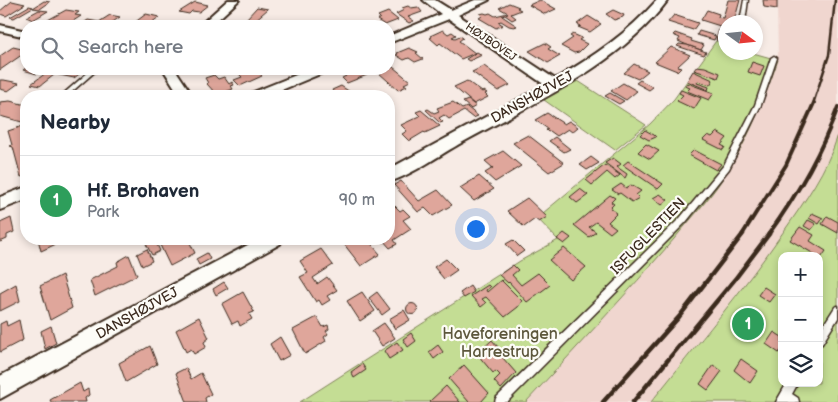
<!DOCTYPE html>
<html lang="en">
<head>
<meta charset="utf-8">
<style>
  body { margin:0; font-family:"Balsamiq Sans",sans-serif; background:#f6f6f7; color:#1f2937 }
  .controls { position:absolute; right:15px; bottom:15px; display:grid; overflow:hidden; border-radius:10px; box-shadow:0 2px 8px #0003 }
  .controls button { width:45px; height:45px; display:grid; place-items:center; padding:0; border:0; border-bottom:1px solid #e0e1e3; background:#fff; color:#1f2937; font:25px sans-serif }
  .compass { position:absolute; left:718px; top:15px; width:45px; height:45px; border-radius:50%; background:#fff; box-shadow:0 2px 8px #0003; rotate:105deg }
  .you { position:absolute; left:475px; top:228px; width:18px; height:18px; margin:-12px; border:4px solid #fff; border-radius:50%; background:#1a73e8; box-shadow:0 0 0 8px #1a73e833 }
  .badge { display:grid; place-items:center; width:32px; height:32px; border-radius:50%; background:#1a73e8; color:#fff; font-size:16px; font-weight:700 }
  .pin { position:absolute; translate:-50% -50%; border:2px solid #fff; box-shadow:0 1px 5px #0006 }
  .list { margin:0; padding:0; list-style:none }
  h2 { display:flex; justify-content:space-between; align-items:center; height:65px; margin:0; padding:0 20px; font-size:21px }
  h2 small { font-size:16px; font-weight:400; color:#747a83 }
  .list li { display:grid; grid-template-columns:32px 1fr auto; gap:15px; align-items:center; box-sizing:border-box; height:90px; padding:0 20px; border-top:1px solid #e0e1e3 }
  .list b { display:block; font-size:19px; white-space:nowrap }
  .list p { margin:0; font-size:16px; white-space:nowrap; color:#747a83 }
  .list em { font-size:16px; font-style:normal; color:#747a83 }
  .icon { flex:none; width:28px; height:28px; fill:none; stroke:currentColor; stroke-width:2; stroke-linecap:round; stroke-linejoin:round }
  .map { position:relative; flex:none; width:838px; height:402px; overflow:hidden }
  .search { position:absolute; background:#fff; box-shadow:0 2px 8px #0003; left:20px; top:20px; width:375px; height:55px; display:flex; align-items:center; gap:12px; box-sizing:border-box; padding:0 18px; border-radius:20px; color:#747a83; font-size:19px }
  .panel { position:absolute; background:#fff; box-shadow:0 2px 8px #0003; left:20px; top:90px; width:375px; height:155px; border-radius:20px }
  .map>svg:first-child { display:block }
</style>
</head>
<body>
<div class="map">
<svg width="838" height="402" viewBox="0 0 838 402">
  <rect width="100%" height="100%" fill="#f7ebe5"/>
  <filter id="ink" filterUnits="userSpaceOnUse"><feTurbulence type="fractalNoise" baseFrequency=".02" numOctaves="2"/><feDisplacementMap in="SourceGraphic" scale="10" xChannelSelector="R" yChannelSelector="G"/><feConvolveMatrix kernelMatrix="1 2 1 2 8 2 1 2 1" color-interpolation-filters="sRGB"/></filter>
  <g filter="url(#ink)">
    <path fill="#f0d6cf" d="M777,0H838V135L832,153L806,200L761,264L651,402H526L634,285L730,169L763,102L778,60Z"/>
    <g fill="#c4dd94" stroke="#808459" fill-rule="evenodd">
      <path d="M716,41L725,44L726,52L753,53L778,60C765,97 751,134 730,167C715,193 693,216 674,239C626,295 576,348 526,402H300L520,261L558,240L537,218L650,124L674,99Z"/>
      <path d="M578,81L646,125L615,150L544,100Z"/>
      <path d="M838,135V402H651C696,346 743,290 784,231C805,201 827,170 838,135ZM782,256H819V383H782Z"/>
    </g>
    <g fill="#dfa69b" stroke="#3b2a1e">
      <path d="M540,0L556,9L545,14L529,5Z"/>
      <path d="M728,0H740L734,22H726V43L716,40L720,26L701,20L707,10L719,14L718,17L723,18Z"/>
      <path d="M763,0H777V9L764,7Z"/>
      <path d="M12,1L25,4L6,16L0,14V11Z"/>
      <path d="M44,1L50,2L40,9L33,8Z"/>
      <path d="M195,2L208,5L199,12L192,11L189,14L179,12Z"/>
      <path d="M509,3L519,7L517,8L521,10L511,14L516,18L512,20L505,15L502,16L517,26L514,27L509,26L501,21L498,22L503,25L496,28L479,18L482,16L480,14L484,13L487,14L490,13L495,16L508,13L499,8Z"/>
      <path d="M29,6L33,7L14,18L10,17Z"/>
      <path d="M408,6L411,8L418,7L422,12L408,17L414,21L409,23L396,14L404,10L402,8Z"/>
      <path d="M257,7L268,9L254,21L246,19Z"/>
      <path d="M39,10L48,11L33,20L26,17Z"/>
      <path d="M66,10L79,12L75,15L81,16L70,23L53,20L43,26H37Z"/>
      <path d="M613,10L624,15L623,17L614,20L606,14Z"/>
      <path d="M388,12L398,20L385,25L377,20L380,18L378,16Z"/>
      <path d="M146,14L159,17L147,26H130Z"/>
      <path d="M110,15L120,17L107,26H79L88,20L99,22Z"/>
      <path d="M674,15L698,23L693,30L668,22Z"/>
      <path d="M588,16L601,24L590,32L578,27L581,26L577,24Z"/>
      <path d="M443,30L448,34L452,32L456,35L452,37L455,38L460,36L463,38L459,41L475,53L461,59L440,43L438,45L430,38L432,37L430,36Z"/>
      <path d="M699,31L716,36L714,40L697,35Z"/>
      <path d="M675,33L692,39L691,41L704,45L701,50L687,45L678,41L680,38L673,35Z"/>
      <path d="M573,34L582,38L579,40L587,44L579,52L574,53L561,46L573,38L570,36Z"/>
      <path d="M545,43L551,47L548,49L560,56L548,63L529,51Z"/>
      <path d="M679,44L687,45L706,52L704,55L677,46Z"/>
      <path d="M13,47L26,50V52L0,70V56Z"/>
      <path d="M671,47L690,55L678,66L681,67L677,71L655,62Z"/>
      <path d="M409,48L418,52L416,53L423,59L415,62L409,58L404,60L396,55L398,54L397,53Z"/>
      <path d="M477,52L482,55L469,61L466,59Z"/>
      <path d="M752,62L764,66L760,76L748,72Z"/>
      <path d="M634,64L648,71L638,79L624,73Z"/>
      <path d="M484,66L510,85L498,91L472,72Z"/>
      <path d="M697,66L705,67L720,73L718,78L694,70Z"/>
      <path d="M393,67L410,81L404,84L407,86L398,90L379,73Z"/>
      <path d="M26,68V69H44L37,74L23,70Z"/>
      <path d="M61,69H86L74,78L55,74Z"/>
      <path d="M241,69H256L262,76L240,86L234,80L242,77L236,71Z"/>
      <path d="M355,69L366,71L367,75L347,83L342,78L346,76L344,73Z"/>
      <path d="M693,71L713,80L710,85L698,81L697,83L709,87L708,90L687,81Z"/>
      <path d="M46,73L54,75L40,86L31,84Z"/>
      <path d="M214,75L218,79L224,77L229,84L232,82L234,85L231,86L233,89L217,95L207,84L208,83L205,78Z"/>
      <path d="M0,80H4L19,83L8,91L0,89Z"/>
      <path d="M640,80L653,87L649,90L636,83Z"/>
      <path d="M467,81L482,92L484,91L487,93L485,94L488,97L474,104L454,87Z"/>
      <path d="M623,83L637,91L626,100L611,91Z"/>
      <path d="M687,83L714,93L709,100L687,91L690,88L685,86Z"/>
      <path d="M341,86L350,92L348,93L351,96H326L334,93L332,90Z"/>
      <path d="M681,90L701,98L694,109L677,101L683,95L679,93Z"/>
      <path d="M610,93L624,101L619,104L605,96Z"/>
      <path d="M468,100L476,106L471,109L463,102Z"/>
      <path d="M10,101L26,105V120L22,122L0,116V102Z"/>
      <path d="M453,102L462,109L467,107L478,116L473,118L464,111L449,119L444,115L439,118L443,122L440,123L426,110L428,109L434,113L439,111L437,108Z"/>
      <path d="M421,110L440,126L425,133L424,132L409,141L402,134L407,131L401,125L420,116L416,112Z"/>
      <path d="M547,113L564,124L569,121L578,127L572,132L568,129L557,136L550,131L548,132L546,130L548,129L535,120Z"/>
      <path d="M26,125V175L21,177L13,147L10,146L12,145L8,131Z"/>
      <path d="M645,130L654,135L656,137L649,140L640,135Z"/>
      <path d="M717,132L727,138L721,145L725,147L723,150L703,140L708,135L712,137Z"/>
      <path d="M528,135L564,163L549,172L513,143Z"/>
      <path d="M555,137L570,149L564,152L549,141Z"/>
      <path d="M646,144L659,151L650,159L638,152Z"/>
      <path d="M694,150L721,164L716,170L689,155Z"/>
      <path d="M503,151L521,166L495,182L485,173L493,168L485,161Z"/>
      <path d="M591,157L599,163L587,170L580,165Z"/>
      <path d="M613,158L621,164L617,167L627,174L625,178L605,163Z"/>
      <path d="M628,161L663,184L658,189L623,165Z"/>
      <path d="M605,165L620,175L615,179L607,172L592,185L586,180Z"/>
      <path d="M479,176L494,189L474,201L460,188Z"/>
      <path d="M401,181L419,201L438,190L452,205L433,216L425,208L418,212L394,185Z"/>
      <path d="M621,184L626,188L631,185L641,191L636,195L639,198L632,202L620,193L618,194L612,190Z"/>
      <path d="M580,189L588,195L577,203L570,197Z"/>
      <path d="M660,194L668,200L662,205L653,198Z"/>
      <path d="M610,195L615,198L611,202L614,204L610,208L617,213L608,222L616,228L610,233L596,222L589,227L596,232L589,237L574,225Z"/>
      <path d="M527,198L547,217L539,222L535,219L524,227L507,211Z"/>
      <path d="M392,203L400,211L403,209L410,216L403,220L411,229L394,240L397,244L390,248L382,239H389V204Z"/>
      <path d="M812,213L823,218L819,224L809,218Z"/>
      <path d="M827,216L838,222V233L822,224Z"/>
      <path d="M11,218L14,232L7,235V239L0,242V223Z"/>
      <path d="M808,220L816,224L811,230L804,226Z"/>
      <path d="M800,227L814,235L810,241L826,251L821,258L790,240Z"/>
      <path d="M564,233L571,238L564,244L557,239Z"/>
      <path d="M38,239H67L41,251Z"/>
      <path d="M171,239H188L195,253L170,266L160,245Z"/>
      <path d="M340,239H367L380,254L361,266Z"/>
      <path d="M155,240L160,251L152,255L146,244Z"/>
      <path d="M513,240L524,251L517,256L506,244Z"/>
      <path d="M564,248L586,267L571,280L549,260Z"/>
      <path d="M147,249L152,261L142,266L137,254Z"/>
      <path d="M321,249L333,265L313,278L317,284L327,277L337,290L327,296L330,300L322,305L319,300L316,302L300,277L308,273L300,261Z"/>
      <path d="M207,253L210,259L199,265L196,259Z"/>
      <path d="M129,255L137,275L95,296L90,280L118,266L117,262Z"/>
      <path d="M446,259L457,270L444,279L434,267Z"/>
      <path d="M513,265L518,270L512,275L521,285L538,273L550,285L527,302L509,282L508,283L499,275Z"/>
      <path d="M62,275L72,308L50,320L40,286Z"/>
      <path d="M501,280L522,301L518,307L505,317L486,297L482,299L486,303L481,307L471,296L488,285L490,287L486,290L487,292Z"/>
      <path d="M224,282L228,288L216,295L213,289Z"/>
      <path d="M16,284L20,301L0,311V293Z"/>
      <path d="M470,286L474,292L464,298L460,293Z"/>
      <path d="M764,287L775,294L769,302L758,295Z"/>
      <path d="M243,292L254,312L249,314L252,319L240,326L238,321L232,324L222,304Z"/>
      <path d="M362,292L375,311L360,321L347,301Z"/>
      <path d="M377,292L390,309L382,315L369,298Z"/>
      <circle cx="412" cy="309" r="5.5"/>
      <path d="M404,310L410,320L395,329L389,319Z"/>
      <path d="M199,317L209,338L204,342L206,347L194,354L191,349L186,352L176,330Z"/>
      <path d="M317,317L323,327L328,325L329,329L326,331L328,334L324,337L326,341L305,354L293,330Z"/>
      <path d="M19,320L23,340L0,352V324L6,321L7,326Z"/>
      <path d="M384,323L395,338L382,346L372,331Z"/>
      <path d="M51,326L56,343L45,349L41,331Z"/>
      <path d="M774,332L782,337V349L779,353L766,344Z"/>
      <path d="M411,333L416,341L408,347L403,339Z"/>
      <path d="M280,337L290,355L279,361L270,344Z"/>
      <path d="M492,340L498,347L495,349L516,373L501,389L494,381L500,375L496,371L493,373L477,354Z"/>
      <path d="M397,342L403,350L389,359L384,351Z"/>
      <path d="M438,345L443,352L434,359L429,352Z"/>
      <path d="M150,346L157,364L126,382L119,363Z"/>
      <path d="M741,359L758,371L750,383L734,370Z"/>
      <path d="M362,364L366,370L354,378L351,372Z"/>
      <path d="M464,365L489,393L481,402H469L449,379Z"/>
      <path d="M713,365L722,371L708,390L700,384Z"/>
      <path d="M186,368L191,379L201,373L211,394L205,398L206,402H187L176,373Z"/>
      <path d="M80,383L83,392L88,389L89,395L85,398L86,402H51L50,400Z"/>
      <path d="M446,386L460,402H431L430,401Z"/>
    </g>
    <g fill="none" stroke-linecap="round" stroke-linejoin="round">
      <g stroke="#3b2a1e" stroke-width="3">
        <g id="lane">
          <path d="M744,0H748L745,22H740Z"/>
          <path d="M774,56L777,58L761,105L729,169L686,222L507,402H495L496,398L680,218L724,165L755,105L771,58Z"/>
          <path d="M92,69H98L67,96H61Z"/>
          <path d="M838,306V318L822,344L819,345V332L835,307Z"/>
          <path d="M787,383H798L792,394L798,398L799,402H776Z"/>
        </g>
      </g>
      <g stroke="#3b2a1e" stroke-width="4">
        <g id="street">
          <path d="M228,0H239L211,26H199Z"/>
          <path d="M423,0H435L451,10L475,0H489L458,15L555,79C593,57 628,33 657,0H668C620,65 532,104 463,142C441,154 412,175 389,182V169L545,85L449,19L389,43V36L441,14Z"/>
          <path d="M0,25L26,31V37L0,31Z"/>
          <path d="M163,69H175L193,96H180Z"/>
          <path d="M311,69H327L325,72L267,96H249L251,93Z"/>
          <path d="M26,187V200L0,210V197Z"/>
          <path d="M259,239H283L280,244L0,399V376Z"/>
        </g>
      </g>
      <use href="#lane" fill="#fdfcf7" fill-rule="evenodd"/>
      <use href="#street" fill="#fdfcf7" fill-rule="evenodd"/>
      <path stroke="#3b2a1e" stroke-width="2.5" d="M813,104L829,55L835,0"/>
      <g stroke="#3b2a1e" stroke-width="4">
        <path d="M742,235L786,165L814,103"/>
        <path d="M768,235C797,195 821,154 838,107"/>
      </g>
      <g stroke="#3b2a1e" stroke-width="4.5">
        <path d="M603,402L679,317L743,234"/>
        <path d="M633,402L735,279L769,234"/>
      </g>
    </g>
  </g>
  <g text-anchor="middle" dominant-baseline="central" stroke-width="4.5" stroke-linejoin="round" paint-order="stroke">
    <g font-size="11" fill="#3b2a1e" stroke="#fdfcf7">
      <text transform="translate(491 42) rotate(34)">HØJBOVEJ</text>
    </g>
    <g font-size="14" fill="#3b2a1e" stroke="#fdfcf7">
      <text transform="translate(532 97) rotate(-29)">DANSHØJVEJ</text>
      <text transform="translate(648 236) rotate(-46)">ISFUGLESTIEN</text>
      <text transform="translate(137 313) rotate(-29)">DANSHØJVEJ</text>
    </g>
    <g font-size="16" fill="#5d573c" stroke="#fdfcf7">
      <text x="500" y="334">Haveforeningen<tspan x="500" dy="18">Harrestrup</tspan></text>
    </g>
  </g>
</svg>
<div class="controls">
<button>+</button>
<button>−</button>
<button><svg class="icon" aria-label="layers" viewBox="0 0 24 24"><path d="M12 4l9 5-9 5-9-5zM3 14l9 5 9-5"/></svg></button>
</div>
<svg class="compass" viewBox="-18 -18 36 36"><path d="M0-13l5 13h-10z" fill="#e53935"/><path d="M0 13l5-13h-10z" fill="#747a83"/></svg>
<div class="you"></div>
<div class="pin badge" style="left:748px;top:324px;background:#2e9e5b">1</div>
<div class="search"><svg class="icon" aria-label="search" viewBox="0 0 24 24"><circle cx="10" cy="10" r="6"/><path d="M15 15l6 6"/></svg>Search here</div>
<section class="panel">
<h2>Nearby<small></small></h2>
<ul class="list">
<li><span class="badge" style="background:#2e9e5b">1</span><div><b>Hf. Brohaven</b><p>Park</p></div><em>90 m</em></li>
</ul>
</section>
</div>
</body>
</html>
